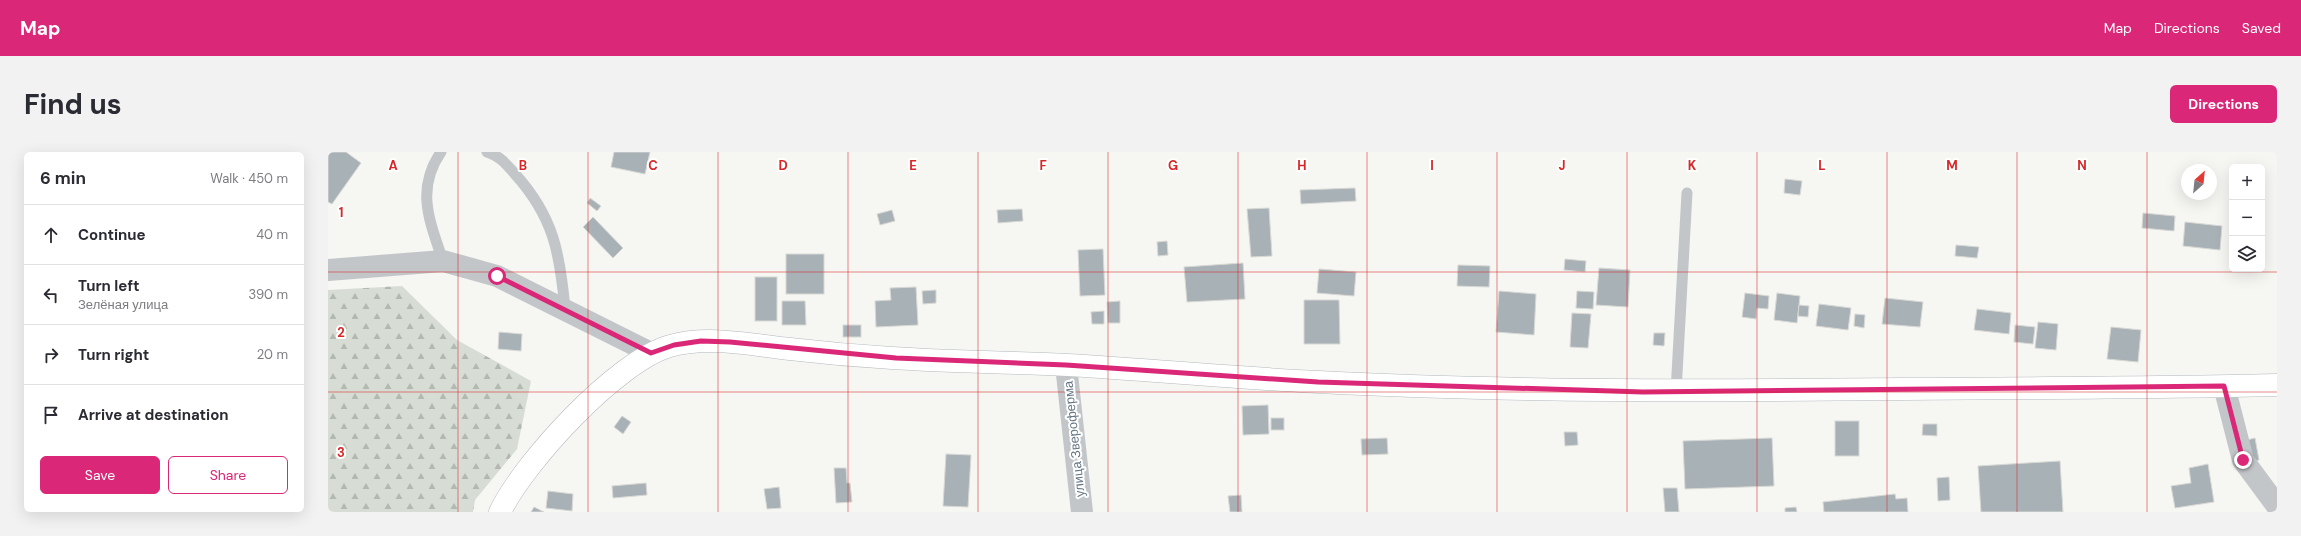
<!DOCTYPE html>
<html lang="en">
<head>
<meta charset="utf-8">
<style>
  body { margin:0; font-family:"DM Sans",sans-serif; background:#f2f2f3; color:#2b2b33 }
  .controls { position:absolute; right:12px; top:12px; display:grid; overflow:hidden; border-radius:6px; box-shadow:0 4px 16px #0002 }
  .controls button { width:36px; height:36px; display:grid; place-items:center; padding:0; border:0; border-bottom:1px solid #e1e1e2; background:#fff; color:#2b2b33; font:20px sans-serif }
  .compass { position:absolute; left:1853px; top:12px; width:36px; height:36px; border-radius:50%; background:#fff; box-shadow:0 4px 16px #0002; rotate:27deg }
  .stop { position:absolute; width:12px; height:12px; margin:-9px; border:3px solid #db2777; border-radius:50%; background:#fff }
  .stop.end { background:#db2777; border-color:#fff; box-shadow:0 1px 4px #0008 }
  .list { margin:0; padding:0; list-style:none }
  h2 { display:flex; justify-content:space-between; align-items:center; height:52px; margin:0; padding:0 16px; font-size:17px }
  h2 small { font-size:13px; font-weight:400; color:#7c7c81 }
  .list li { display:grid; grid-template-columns:26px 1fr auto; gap:12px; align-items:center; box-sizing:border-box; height:60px; padding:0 16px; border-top:1px solid #e1e1e2 }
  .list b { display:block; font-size:15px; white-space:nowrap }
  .list p { margin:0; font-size:13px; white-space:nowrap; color:#7c7c81 }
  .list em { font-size:13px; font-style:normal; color:#7c7c81 }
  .actions { display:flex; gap:8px; padding:12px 16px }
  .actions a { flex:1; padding:9px 0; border:1px solid #db2777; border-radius:6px; text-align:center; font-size:14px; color:#db2777 }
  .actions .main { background:#db2777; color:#fff }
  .icon { flex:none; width:22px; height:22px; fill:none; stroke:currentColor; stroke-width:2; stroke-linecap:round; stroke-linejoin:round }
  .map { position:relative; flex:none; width:1949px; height:360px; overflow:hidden; border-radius:6px }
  header { display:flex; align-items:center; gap:24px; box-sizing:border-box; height:56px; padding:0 20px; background:#db2777; color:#fff }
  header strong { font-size:19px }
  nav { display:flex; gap:22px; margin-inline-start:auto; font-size:14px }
  .intro { display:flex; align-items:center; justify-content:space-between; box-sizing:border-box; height:96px; padding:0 24px }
  h1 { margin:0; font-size:28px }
  .button { padding:10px 18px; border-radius:6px; background:#db2777; color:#fff; font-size:14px; font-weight:700 }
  main { display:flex; gap:24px; padding:0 24px }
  aside { flex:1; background:#fff; border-radius:6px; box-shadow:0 4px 16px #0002 }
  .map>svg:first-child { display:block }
</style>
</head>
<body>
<header>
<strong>Map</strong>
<nav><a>Map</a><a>Directions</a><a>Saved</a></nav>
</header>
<div class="intro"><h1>Find us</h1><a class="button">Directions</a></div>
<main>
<aside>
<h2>6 min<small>Walk · 450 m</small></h2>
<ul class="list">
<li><svg class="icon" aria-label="ahead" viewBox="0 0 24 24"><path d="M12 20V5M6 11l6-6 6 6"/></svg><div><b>Continue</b></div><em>40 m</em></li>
<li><svg class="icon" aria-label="left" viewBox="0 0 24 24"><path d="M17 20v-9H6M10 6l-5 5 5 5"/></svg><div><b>Turn left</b><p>Зелёная улица</p></div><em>390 m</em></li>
<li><svg class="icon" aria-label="right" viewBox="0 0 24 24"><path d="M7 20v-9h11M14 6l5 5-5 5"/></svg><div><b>Turn right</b></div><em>20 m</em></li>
<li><svg class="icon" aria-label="arrive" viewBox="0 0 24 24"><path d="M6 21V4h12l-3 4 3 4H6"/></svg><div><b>Arrive at destination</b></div></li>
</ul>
<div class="actions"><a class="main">Save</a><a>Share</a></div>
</aside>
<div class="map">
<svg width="1949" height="360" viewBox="0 0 1949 360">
  <defs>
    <pattern id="forest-firs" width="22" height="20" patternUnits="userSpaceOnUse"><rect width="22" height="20" fill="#d7ddd4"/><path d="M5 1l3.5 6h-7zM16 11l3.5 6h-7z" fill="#b2b8b2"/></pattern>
  </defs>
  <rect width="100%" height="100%" fill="#f6f6f3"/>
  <path fill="url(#forest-firs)" d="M74,134L129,188L203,229L189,297L147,348L145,360H0V138Z"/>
  <g fill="#a8b1b6" stroke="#d8d8d5">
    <path d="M0,0H18L33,11L4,52L0,50Z"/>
    <path d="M286,0H322L317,22L283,15Z"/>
    <path d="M1457,27L1474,29L1472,43L1456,41Z"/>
    <path d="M1027,36L1028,49L973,52L972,38Z"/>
    <path d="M262,46L273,54L269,59L259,51Z"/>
    <path d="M941,56L944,104L923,105L919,57Z"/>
    <path d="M694,57L695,69L670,71L669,58Z"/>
    <path d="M564,58L567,69L552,73L549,62Z"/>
    <path d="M1815,61L1847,64L1846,79L1814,76Z"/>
    <path d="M265,65L295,96L285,106L255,75Z"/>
    <path d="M1857,70L1894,74L1892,98L1855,94Z"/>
    <path d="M839,89L840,103L830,104L829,90Z"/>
    <path d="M1628,93L1651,95L1649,106L1627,104Z"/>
    <path d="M775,97L777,143L752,144L750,98Z"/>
    <rect x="458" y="102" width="38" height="40"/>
    <path d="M1237,107L1258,109L1257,120L1236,118Z"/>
    <path d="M915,111L917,147L859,150L856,115Z"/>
    <path d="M1130,113L1162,114L1161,135L1129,134Z"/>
    <path d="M1271,116L1302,118L1300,155L1268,153Z"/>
    <path d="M991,117L1028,120L1026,144L989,141Z"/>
    <rect x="427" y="125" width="22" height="44"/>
    <path d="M588,135L590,173L548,175L547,149L563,148L562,136Z"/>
    <path d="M608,138V151L595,152L594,139Z"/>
    <path d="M1171,139L1208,142L1206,183L1168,180Z"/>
    <path d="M1249,139L1266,140L1265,157L1248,156Z"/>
    <path d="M1417,141L1441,144L1440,157L1429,156L1428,167L1414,165Z"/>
    <path d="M1449,141L1472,144L1469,171L1446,168Z"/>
    <path d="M1557,146L1595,150L1592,175L1554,172Z"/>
    <path d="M976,148H1011L1012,192H976Z"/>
    <path d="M454,149H477L478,173H454Z"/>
    <path d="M792,149V171H780L779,150Z"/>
    <path d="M1491,152L1523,156L1520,178L1488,174Z"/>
    <path d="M1471,153L1481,154L1480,165L1470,164Z"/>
    <path d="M1649,157L1683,161L1681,182L1646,178Z"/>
    <path d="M776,159V172H764L763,160Z"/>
    <path d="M1244,161L1263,162L1260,196L1242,195Z"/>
    <path d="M1527,162L1537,163L1536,176L1526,174Z"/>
    <path d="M1710,170L1730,172L1728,198L1707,196Z"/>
    <rect x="515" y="173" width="18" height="12"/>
    <path d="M1687,173L1707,175L1705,192L1686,190Z"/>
    <path d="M1783,175L1813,178L1810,210L1779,207Z"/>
    <path d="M171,180L194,182L193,199L170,197Z"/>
    <path d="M1326,181H1337L1336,194L1325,193Z"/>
    <path d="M940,253L941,282L915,283L914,254Z"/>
    <path d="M294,264L303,270L295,282L286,275Z"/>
    <rect x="943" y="266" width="13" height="12"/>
    <rect x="1507" y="269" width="24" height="35"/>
    <path d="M1595,272H1609V284L1594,283Z"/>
    <path d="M1236,280H1249L1250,293L1237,294Z"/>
    <path d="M1059,286L1060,302L1034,303L1033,287Z"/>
    <path d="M1444,286L1446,334L1357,337L1355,289Z"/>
    <path d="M1927,286L1931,308L1923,310L1919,288Z"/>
    <path d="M618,302L643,303L640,355L615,354Z"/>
    <path d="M1732,309L1735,360H1653L1650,314Z"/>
    <path d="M1880,312L1886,350L1847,356L1843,334L1863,331L1861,316Z"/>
    <path d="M506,316H518L519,331H522L524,350L508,351Z"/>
    <path d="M1621,325L1622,348L1610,349L1609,326Z"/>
    <path d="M318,331L319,343L285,346L284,334Z"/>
    <path d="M451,335L453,356L439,357L436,337Z"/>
    <path d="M1335,336H1349L1351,360H1337Z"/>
    <path d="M220,339L245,342L244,359L218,356Z"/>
    <path d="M1567,342L1568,347L1579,346L1580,360H1496L1495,350Z"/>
    <path d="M913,343L914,360H902L900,344Z"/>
    <path d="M206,355L216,360H203Z"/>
    <path d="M1468,355L1469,360H1457V356Z"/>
  </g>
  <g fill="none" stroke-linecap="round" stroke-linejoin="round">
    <g stroke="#b4b9be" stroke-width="23">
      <path id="secondary" d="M172,360C196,310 289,209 342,194C381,183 423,193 462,197C496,201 530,204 564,206C623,210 682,210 740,213C824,218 907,226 991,230C1186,240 1381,239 1577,237C1701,236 1825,236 1949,233"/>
    </g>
    <g stroke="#c2c6c9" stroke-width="11">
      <path d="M113,0C87,38 102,70 115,109"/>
      <path d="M159,0C172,4 178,12 187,22C226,65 232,102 237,157"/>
      <path d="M1348,240L1359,41"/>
    </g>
    <g stroke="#c2c6c9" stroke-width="22">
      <path d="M0,118L115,109L169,124L323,201"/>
      <path d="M738,213L754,360"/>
      <path d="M1896,234L1915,308L1949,354"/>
    </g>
    <use href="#secondary" stroke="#fff" stroke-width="22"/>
  </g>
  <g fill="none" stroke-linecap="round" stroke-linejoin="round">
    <path stroke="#db2777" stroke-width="5" d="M169,124L323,201L346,193L373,189L402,190L568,206L738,213L990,230L1315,240L1896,234L1915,308"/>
  </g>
  <path fill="none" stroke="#d62828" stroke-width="1" stroke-opacity="0.55" d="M130,0V360M260,0V360M390,0V360M520,0V360M650,0V360M780,0V360M910,0V360M1039,0V360M1169,0V360M1299,0V360M1429,0V360M1559,0V360M1689,0V360M1819,0V360M0,120H1949M0,240H1949"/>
  <g text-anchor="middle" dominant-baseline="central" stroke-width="4" stroke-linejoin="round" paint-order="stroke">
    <g font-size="13" fill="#657684" stroke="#fff">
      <text transform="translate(746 287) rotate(-96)">улица Звероферма</text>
    </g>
  </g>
  <g font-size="13" text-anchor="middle" font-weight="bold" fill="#d62828" stroke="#fff" stroke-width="4" stroke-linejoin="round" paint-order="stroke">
    <text x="65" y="18">A</text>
    <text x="195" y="18">B</text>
    <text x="325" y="18">C</text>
    <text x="455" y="18">D</text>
    <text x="585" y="18">E</text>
    <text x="715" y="18">F</text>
    <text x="845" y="18">G</text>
    <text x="974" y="18">H</text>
    <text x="1104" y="18">I</text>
    <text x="1234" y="18">J</text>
    <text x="1364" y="18">K</text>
    <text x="1494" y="18">L</text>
    <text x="1624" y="18">M</text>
    <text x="1754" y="18">N</text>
    <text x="13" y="65">1</text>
    <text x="13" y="185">2</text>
    <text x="13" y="305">3</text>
  </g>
</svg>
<div class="controls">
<button>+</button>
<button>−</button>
<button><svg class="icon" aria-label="layers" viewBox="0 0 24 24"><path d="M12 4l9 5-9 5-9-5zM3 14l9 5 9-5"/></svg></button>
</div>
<svg class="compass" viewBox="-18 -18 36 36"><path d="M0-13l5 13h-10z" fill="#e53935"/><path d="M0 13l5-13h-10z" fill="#7c7c81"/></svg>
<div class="stop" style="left:169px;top:124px"></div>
<div class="stop end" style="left:1915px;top:308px"></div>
</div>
</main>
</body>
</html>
